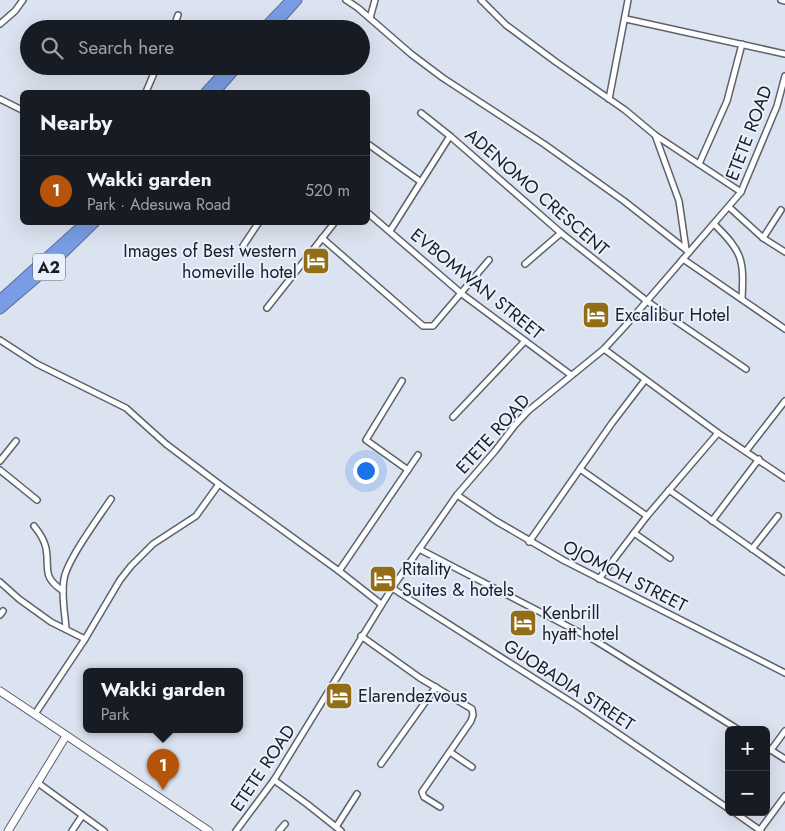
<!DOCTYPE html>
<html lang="en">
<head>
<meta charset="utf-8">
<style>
  body { margin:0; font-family:Jost,sans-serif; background:#20242c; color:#f1f3f6 }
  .controls { position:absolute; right:15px; bottom:15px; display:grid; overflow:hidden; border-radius:8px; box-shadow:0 5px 20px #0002 }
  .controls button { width:45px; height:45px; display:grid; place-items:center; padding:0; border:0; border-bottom:1px solid #363941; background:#171b24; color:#f1f3f6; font:25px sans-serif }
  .you { position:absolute; left:365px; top:470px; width:18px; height:18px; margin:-12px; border:4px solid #fff; border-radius:50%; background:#1a73e8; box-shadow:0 0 0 8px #1a73e833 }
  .badge { display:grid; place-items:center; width:32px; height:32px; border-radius:50%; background:#b45309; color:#fff; font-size:16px; font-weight:700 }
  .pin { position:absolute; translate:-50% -41px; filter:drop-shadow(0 1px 2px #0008) }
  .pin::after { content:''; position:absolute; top:26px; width:18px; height:15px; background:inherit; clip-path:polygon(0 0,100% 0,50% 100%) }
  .popup { position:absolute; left:83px; top:668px; width:160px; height:65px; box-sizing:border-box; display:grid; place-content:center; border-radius:8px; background:#171b24; filter:drop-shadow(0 1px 4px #0005); font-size:16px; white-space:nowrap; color:#9ea1a6 }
  .popup b { font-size:19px; color:#f1f3f6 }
  .popup::after { content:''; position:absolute; left:50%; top:100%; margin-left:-10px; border:10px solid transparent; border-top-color:#171b24 }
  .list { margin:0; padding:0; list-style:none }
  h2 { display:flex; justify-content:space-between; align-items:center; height:65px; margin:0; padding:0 20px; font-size:21px }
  h2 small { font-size:16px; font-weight:400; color:#9ea1a6 }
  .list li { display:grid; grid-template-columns:32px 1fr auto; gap:15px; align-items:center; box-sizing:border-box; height:70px; padding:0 20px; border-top:1px solid #363941 }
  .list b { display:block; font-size:19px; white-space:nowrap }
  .list p { margin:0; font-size:16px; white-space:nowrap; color:#9ea1a6 }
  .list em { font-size:16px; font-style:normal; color:#9ea1a6 }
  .icon { flex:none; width:28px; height:28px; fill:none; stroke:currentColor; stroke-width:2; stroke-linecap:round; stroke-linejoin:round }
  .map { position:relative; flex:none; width:785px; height:831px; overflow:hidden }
  .search { position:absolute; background:#171b24; box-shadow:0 5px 20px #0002; left:20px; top:20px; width:350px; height:55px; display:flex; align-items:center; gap:12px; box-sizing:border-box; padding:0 18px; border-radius:28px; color:#9ea1a6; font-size:19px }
  .panel { position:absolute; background:#171b24; box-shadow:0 5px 20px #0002; left:20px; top:90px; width:350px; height:135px; border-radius:8px }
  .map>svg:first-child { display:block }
</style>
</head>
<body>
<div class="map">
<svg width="785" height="831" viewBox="0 0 785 831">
  <rect width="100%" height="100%" fill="#dce3f0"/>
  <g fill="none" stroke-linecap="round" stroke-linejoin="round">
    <g stroke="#5c626d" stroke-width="8">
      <g id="street">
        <path d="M346,0L358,8L411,54L443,78L544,144L624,201L689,252"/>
        <path d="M481,0L506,25L556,62L625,110L655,135L741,192"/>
        <path d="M781,0L785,1"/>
        <path d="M370,18L375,0"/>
        <path d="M626,19L785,54"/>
        <path d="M0,24L15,11L23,0"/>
        <path d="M173,29L178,15"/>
        <path d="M146,92L157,66"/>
        <path d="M0,99L22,110"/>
        <path d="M609,99L628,0"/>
        <path d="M421,113L450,136"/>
        <path d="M655,135L679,201L686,249"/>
        <path d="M368,144L421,182"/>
        <path d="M699,164L727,101L742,44"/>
        <path d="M729,207L763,238L785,252"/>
        <path d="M368,213L462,294L571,375"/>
        <path d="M714,224C743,252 744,260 742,299"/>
        <path d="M390,231L450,136L561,233L648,302L746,369"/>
        <path d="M322,238L423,326H433L489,260"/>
        <path d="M763,238L781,210"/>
        <path d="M243,246L259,222"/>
        <path d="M683,259L785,329"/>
        <path d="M525,264L561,233"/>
        <path d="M267,308L335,222"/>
        <path d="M0,340L37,364L126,408L166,444L219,484L339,571L381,604"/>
        <path d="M604,349L718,433L785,478"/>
        <path d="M402,381L366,440L408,470"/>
        <path d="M453,417L525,341"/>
        <path d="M746,451L785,401"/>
        <path d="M0,461L16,441"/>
        <path d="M580,469L647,516"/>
        <path d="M0,470L37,500"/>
        <path d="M669,490L785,572"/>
        <path d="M457,495L496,521L563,560L785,673"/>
        <path d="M712,521L759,459"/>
        <path d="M34,526C39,532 44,539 46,548C50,569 41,576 63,591"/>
        <path d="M634,533L670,558"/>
        <path d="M529,542L612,423L645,380"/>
        <path d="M419,549L596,641L739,730"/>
        <path d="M752,549L778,516"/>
        <path d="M339,571L418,455"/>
        <path d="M599,579L647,516L718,433"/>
        <path d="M0,582L19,599L51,622L85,639"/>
        <path d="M392,588L579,707L729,809"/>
        <path d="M0,615L3,611"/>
        <path d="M66,629C65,613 61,595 64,579C67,560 99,517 111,499"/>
        <path d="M361,636L420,678L472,709L473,715L471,721L422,792L424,797L440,807"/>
        <path d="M35,714L85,639L120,580L131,566L153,544L196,516L219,484"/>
        <path d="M766,747L785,759"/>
        <path d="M771,750L785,731"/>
        <path d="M450,752L472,767"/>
        <path d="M381,764L436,687"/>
        <path d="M274,780L307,804L341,831"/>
        <path d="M38,783L104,831"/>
        <path d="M734,812L761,831"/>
        <path d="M336,827L357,794"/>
        <path d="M760,830L785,796"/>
        <path d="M72,831L82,816"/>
        <path d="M236,831L274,780L392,588L457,495L495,451L515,425L528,411L604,349L627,324L741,192L777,106L785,76"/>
        <path d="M279,831L285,824"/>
      </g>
    </g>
    <g stroke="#5c626d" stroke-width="9">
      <g id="secondary">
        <path d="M0,691L209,831"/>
        <path d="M8,831L66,736"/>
      </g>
    </g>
    <g stroke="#5870a0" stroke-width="11">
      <g id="highway">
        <path d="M263,29L291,0"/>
        <path d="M271,29L297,0"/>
        <path d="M206,92L230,66"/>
        <path d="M215,92L238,66"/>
        <path d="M0,300L86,222"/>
        <path d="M0,309L48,268L95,222"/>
      </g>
    </g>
    <use href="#street" stroke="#fff" stroke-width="5"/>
    <use href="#secondary" stroke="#fff" stroke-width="7"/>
    <use href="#highway" stroke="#799ce4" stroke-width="9"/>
  </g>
  <defs>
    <g id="hotel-square" transform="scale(1.4375)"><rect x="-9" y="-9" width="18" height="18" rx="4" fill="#936e16" stroke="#e9f0fe"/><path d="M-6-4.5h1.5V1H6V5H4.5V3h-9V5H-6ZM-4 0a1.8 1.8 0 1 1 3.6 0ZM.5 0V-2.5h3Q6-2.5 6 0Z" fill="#fff"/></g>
  </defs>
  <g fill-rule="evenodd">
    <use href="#hotel-square" x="316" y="261"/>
    <use href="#hotel-square" x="596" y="315"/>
    <use href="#hotel-square" x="383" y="579"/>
    <use href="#hotel-square" x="523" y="623"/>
    <use href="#hotel-square" x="339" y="696"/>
  </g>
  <g text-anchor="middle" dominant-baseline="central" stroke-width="4" stroke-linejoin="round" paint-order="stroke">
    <rect fill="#e9f0fe" stroke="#595d64" stroke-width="1" x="33" y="253.5" width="32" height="27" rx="4"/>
    <g font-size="16" font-weight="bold" fill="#1b1e22">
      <text x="49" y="267">A2</text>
    </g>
    <g font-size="18" fill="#1b1e22" stroke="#e9f0fe">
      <text transform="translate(749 133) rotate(-69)">ETETE ROAD</text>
      <text transform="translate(537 192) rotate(41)">ADENOMO CRESCENT</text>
      <text transform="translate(477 284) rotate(39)">EVBOMWAN STREET</text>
      <text transform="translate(493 434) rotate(-48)">ETETE ROAD</text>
      <text transform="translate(625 576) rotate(27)">OJOMOH STREET</text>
      <text transform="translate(569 685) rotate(33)">GUOBADIA STREET</text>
      <text transform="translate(263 768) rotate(-56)">ETETE ROAD</text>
    </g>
    <g font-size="18" fill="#1b1e22" stroke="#e9f0fe" text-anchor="start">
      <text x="297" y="251" text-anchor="end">Images of Best western<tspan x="297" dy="21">homeville hotel</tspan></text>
      <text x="615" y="315">Excalibur Hotel</text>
      <text x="402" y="569">Ritality<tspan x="402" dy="21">Suites &amp; hotels</tspan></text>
      <text x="542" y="613">Kenbrill<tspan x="542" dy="21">hyatt hotel</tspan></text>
      <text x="358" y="696">Elarendezvous</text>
    </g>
  </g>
</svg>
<div class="controls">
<button>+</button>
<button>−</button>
</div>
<div class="you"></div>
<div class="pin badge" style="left:163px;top:790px">1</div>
<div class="popup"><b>Wakki garden</b>Park</div>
<div class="search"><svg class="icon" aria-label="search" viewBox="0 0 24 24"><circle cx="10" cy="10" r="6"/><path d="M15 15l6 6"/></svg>Search here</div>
<section class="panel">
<h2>Nearby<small></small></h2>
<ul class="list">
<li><span class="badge">1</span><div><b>Wakki garden</b><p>Park · Adesuwa Road</p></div><em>520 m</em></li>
</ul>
</section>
</div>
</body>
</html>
